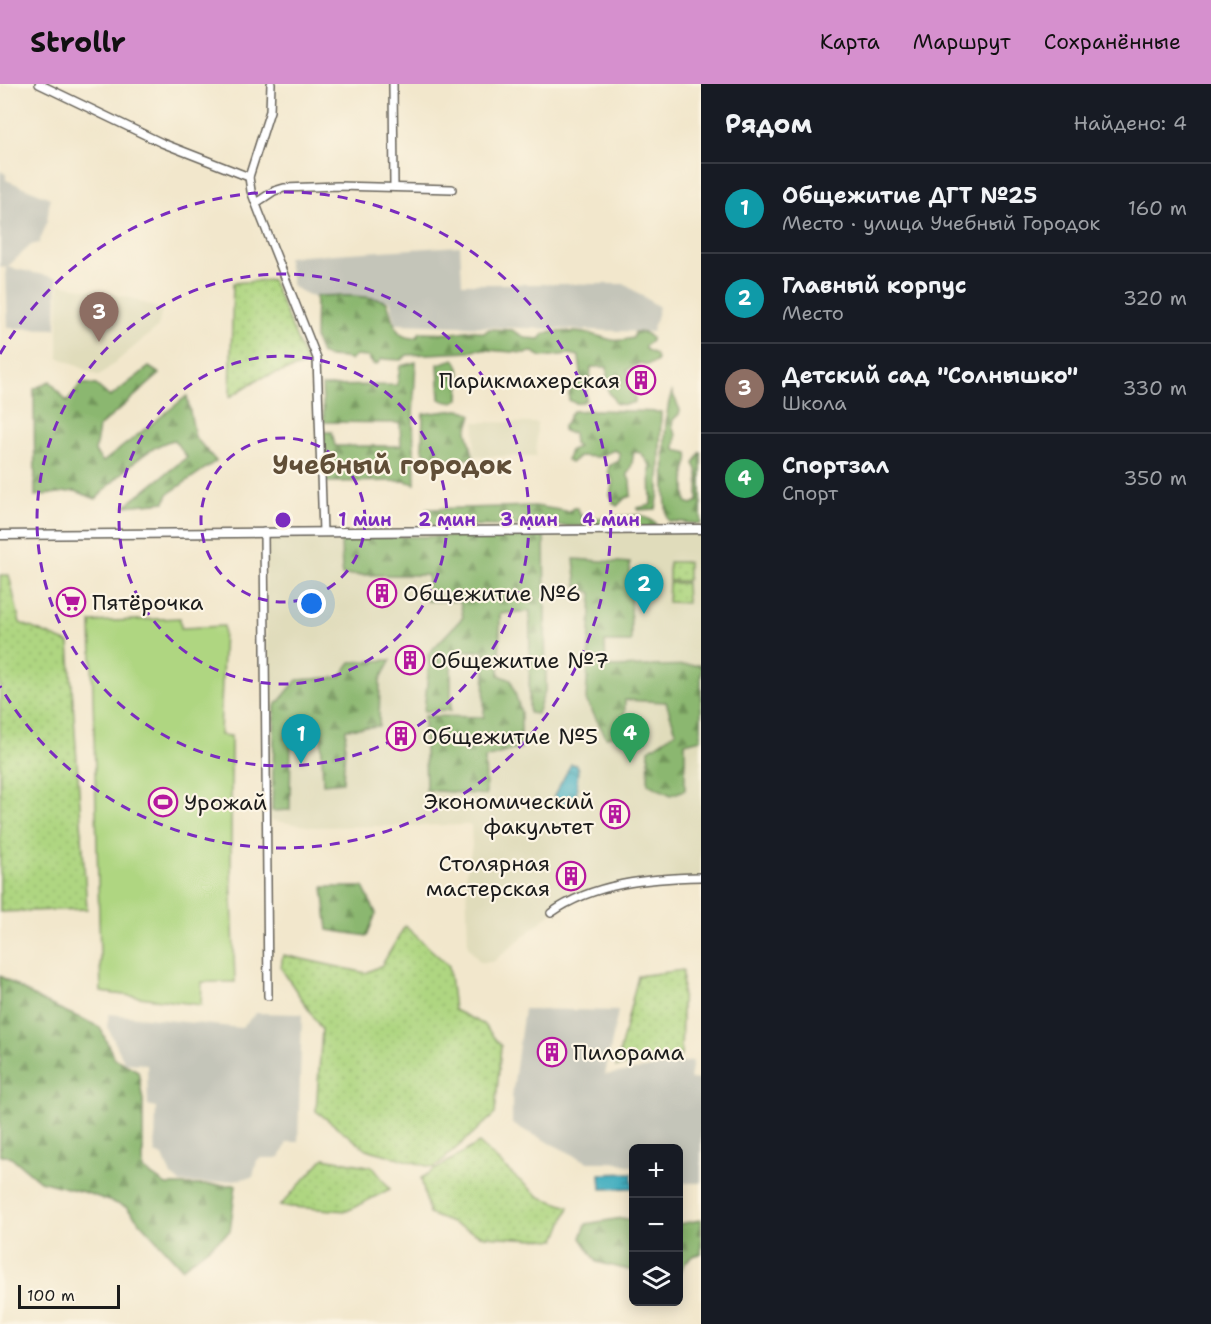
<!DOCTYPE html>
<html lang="ru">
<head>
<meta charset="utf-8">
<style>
  body { margin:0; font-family:"Shantell Sans",sans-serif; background:#20242c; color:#f1f3f6 }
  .controls { position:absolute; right:18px; bottom:18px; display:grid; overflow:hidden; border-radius:9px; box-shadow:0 3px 15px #0003 }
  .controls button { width:54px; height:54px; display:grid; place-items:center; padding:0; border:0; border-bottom:2px solid #363941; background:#171b24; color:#f1f3f6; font:30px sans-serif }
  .scale { position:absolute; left:18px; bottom:15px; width:102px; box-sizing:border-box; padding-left:6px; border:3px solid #1c1c1c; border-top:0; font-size:16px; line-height:21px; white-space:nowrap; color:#1c1c1c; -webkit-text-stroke:4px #fcf5e5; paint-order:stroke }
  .you { position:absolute; left:312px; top:520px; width:21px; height:21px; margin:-15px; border:4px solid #fff; border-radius:50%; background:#1a73e8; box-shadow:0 0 0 9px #1a73e833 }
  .badge { display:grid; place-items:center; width:39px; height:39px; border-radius:50%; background:#d690ce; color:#fff; font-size:20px; font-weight:700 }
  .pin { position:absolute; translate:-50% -50px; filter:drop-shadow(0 2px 3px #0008) }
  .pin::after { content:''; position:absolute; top:32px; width:21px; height:18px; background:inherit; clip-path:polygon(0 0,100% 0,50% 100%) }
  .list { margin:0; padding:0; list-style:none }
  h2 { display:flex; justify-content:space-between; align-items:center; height:78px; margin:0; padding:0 24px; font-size:26px }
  h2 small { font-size:20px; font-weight:400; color:#9ea1a6 }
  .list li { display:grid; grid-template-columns:39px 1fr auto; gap:18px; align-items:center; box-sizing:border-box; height:90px; padding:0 24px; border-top:2px solid #363941 }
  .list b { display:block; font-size:22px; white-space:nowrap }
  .list p { margin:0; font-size:20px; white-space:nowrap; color:#9ea1a6 }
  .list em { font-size:20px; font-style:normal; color:#9ea1a6 }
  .icon { flex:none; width:33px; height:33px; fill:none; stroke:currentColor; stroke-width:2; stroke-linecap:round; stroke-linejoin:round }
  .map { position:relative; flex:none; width:701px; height:1240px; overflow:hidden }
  header { display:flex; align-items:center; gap:36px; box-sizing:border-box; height:84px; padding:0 30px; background:#d690ce; color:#111 }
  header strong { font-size:28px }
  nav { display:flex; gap:33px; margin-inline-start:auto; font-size:21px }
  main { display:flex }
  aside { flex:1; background:#171b24 }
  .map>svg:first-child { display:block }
</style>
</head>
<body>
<header>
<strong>Strollr</strong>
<nav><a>Карта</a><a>Маршрут</a><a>Сохранённые</a></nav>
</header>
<main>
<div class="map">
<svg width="701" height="1240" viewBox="0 0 701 1240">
  <defs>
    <pattern id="grass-dots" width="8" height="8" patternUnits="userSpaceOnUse" patternTransform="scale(1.5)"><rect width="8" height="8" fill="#afd681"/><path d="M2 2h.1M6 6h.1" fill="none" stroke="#96b76f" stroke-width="1.8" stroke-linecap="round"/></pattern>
    <pattern id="forest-firs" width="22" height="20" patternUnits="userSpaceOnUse" patternTransform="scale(1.5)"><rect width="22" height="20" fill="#8bb76f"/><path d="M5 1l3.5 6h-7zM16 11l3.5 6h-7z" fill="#71945a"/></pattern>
    <pattern id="water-ripples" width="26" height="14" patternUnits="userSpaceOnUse" patternTransform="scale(1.5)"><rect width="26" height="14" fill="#40adbf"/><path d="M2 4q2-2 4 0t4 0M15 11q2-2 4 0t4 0" fill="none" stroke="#358c9a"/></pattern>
  </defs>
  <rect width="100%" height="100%" fill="#fcf5e5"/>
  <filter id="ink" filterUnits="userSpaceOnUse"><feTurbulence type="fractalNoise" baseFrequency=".0167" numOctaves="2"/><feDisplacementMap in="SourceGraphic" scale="12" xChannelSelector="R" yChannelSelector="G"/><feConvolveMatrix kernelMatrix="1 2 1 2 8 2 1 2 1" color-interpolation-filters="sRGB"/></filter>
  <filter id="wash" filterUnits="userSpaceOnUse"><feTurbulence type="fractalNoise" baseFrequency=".008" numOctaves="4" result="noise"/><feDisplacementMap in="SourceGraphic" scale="24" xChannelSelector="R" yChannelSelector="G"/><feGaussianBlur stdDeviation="1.35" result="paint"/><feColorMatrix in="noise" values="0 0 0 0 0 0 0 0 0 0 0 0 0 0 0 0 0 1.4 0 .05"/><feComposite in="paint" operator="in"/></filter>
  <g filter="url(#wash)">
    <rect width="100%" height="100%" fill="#f2e7cc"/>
    <g fill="#e0dcbb">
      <path d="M59,200L128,213L162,226L158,243L99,292L58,273Z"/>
      <path d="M475,338L537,339L536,373L474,372Z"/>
      <path d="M701,446V795L628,798L563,819L493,878H480L468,862L466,793L472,761L471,741L314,743L269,736L265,449Z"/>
    </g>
    <g fill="#c4c5b9">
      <path d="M0,87L6,90V96L50,114L47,138L39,159L31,161L7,183L57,194L56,245L8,244L6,184L0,182Z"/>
      <path d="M460,162L462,200H624L659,223L652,248L396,240L390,217L371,214L313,213L293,203L287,173Z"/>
      <path d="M524,925L618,927L605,991L693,977L690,995L701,996V1099H679L678,1064H634L633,1087L632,1082L616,1078H588L512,1040V1013Z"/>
      <path d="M256,929L302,930L298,1058H287L280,1074H262L257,1076L253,1093L211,1099H181L171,1092L163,1072L155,1069L156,1023L148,1021L147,980L125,979L107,942L109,930L241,944Z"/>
    </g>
    <g fill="url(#grass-dots)" stroke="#66794e" stroke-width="1.5">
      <path d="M272,196L307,280L258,295L230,313L233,199Z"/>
      <path d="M669,478H688V495L686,497H669Z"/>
      <path d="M0,491H9L20,539L69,559L87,825L0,828Z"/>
      <path d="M669,499H686L687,519L668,518Z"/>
      <path d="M405,842L449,882L454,926L483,940L501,962L495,1030L434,1084L366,1065L316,1027L322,946L281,884L283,871L366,889L382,881Z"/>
      <path d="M683,886L681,972L616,983L638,892Z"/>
      <path d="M479,1059L513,1091L540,1113L569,1123L556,1156L483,1152L429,1130L421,1094Z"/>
      <path d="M324,1074L373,1083L390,1105L347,1127L280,1122Z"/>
    </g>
    <g fill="url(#forest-firs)" stroke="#546a46" stroke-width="1.5">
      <path d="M316,212C332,211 374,211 387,218C393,233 394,258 417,253L420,248L453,249L472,246L484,249L489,245L512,246L526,254L540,255L545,249C558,247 576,247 590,250C611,254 609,260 633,254L635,248C643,248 646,248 651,254V257L645,262V265L655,270L657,275L656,278L647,281L640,279L627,286L632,296L630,307L635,313V318L625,321L615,319L613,313L610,311L607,303V283H591L590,295L586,300V316C580,321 576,320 569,316C568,301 575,306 580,297C583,291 579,279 579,272L569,270L542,273L533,268L524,269L476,265L470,268L407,271L402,276L382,275L376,281L373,280L368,273L355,272L350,276C339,270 334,277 321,270L315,255Z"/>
      <path d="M454,275C463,283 459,303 459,315C453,319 446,319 440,315L438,280Z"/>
      <path d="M416,278L413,331L415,400L405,397L326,398L322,348H332L335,362H401L400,339L324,338L322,302L397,301L400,282Z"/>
      <path d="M149,283L160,290L99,343L95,368L103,378L187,312L195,353L216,377L168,410L165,418L125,422L187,373L174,356C148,361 115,395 96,415L75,407L35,412L34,305L50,297L67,318L81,299L96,301L110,313Z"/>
      <path d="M672,308L680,326L679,330L673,336L672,343L676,351L675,366L688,369C690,377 686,381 685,388C685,398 685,409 686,418L692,420L698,417C697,406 701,389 694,380L701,367V440L669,437L667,433C664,405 662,333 672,308Z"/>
      <path d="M457,326L466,327L472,331L467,347L474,375L428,374L422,365L423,330Z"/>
      <path d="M597,326L661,328L659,409L656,425L638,426L637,424L651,421L650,381L641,369L634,368C632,376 633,384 627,390L630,397L631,412L625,414L617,422L613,419V416L610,411L613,397L608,387L609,382L619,377L620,369L614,366L599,373L580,372L571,379L567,376L570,366L578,363L574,360L573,348L568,349L563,346V342C569,338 568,331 573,327Z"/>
      <path d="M535,422L566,427H570L573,424H577L582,434L588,429L595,434L641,431L655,438L656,440L654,443L423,441L427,425Z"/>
      <path d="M544,452L546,604L537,630L529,629L530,527L500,530L499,591L511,596L521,628V664L485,674L486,711L426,706L424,632L484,633L485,567H458L451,578V626L424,627L429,582L428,570L463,533L460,517H427L428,491H342L341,453Z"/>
      <path d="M574,475L630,479L631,558H605L606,583L701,581V655L685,659V706L671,711L648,700L649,666L676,648L666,618L625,616L624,650L606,653L586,616L592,509L577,502Z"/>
      <path d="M391,576L380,596L379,642L346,645L343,698L323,700L321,646H291L290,726L272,727L275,622L297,596L340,593L351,578Z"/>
      <path d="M323,803H363L376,829L367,852L328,846Z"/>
      <path d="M0,892L40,916L100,943L114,974L138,987L143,1016V1085L166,1101H236L230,1147L182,1184L126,1123L87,1109L40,1097L10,1072H0Z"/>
      <path d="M622,1134L633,1136V1187L597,1178L581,1154L586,1140Z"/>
      <path d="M701,1136V1170C689,1171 684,1180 679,1189V1140Z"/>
    </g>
    <path fill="#afd681" stroke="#66794e" stroke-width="1.5" d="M180,534L181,544L224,542L220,651L231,652V784L235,898H202L201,921L101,908L91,538Z"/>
    <g fill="url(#water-ripples)" stroke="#2e646e" stroke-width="1.5">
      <path d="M571,680L576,681L578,685L576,716L573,720L555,718L554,712Z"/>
      <path d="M632,1089L633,1104L601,1105L600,1090Z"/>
    </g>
  </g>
  <g filter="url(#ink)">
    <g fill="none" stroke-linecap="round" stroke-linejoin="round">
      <g stroke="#67635a" stroke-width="10">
        <g id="minor">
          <path d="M39,0L162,59L249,93"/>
          <path d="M271,0L270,27L249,93L251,107L259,128L317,274L323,448"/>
          <path d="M393,0L394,102"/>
          <path d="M256,119L274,107L284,104L338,102L452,105"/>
          <path d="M264,448L268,912"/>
          <path d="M551,829C593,799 650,794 701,793"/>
        </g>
      </g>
      <g stroke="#67635a" stroke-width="11">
        <path id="tertiary" d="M0,451L701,445"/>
      </g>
      <use href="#minor" stroke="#fff" stroke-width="7"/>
      <use href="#tertiary" stroke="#fff" stroke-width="8"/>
    </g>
  </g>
  <g fill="none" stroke="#7b2cbf" stroke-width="3" stroke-dasharray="10 8">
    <circle cx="283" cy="436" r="82"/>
    <circle cx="283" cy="436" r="164"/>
    <circle cx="283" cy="436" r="246"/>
    <path d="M0 270A328 328 0 1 1 0 602"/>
  </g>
  <defs>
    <g id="building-ring" transform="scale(1.5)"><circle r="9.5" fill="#fcf5e5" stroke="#b5179e" stroke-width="1.5"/><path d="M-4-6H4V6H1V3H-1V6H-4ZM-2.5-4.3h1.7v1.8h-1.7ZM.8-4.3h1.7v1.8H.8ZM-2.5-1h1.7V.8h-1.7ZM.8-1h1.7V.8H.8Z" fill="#b5179e"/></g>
    <g id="supermarket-ring" transform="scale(1.5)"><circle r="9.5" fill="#fcf5e5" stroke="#b5179e" stroke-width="1.5"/><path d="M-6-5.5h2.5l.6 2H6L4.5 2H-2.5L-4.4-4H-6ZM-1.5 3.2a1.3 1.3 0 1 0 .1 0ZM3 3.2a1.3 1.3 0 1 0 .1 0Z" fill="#b5179e"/></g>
    <g id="stadium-ring" transform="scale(1.5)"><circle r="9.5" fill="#fcf5e5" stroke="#b5179e" stroke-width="1.5"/><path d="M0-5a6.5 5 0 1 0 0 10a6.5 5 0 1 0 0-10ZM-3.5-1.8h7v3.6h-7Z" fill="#b5179e"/></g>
  </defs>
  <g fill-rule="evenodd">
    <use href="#building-ring" x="641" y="296"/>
    <use href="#building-ring" x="382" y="509"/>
    <use href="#supermarket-ring" x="71" y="518"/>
    <use href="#building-ring" x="410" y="576"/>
    <use href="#building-ring" x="401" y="652"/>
    <use href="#stadium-ring" x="163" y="718"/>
    <use href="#building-ring" x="615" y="730"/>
    <use href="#building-ring" x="571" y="792"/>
    <use href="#building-ring" x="552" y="968"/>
  </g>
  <g text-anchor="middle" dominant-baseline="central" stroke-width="4.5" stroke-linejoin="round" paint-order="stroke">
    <g font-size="22" fill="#1c1c1c" stroke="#fcf5e5" text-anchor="start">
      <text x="620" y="296" text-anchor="end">Парикмахерская</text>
      <text x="403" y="509">Общежитие №6</text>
      <text x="92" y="518">Пятёрочка</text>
      <text x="431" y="576">Общежитие №7</text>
      <text x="422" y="652">Общежитие №5</text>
      <text x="594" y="717" text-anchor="end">Экономический<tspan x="594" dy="25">факультет</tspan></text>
      <text x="184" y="718">Урожай</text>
      <text x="550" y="779" text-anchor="end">Столярная<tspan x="550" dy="25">мастерская</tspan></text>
      <text x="573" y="968">Пилорама</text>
    </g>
    <g font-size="26" font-weight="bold" fill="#604e37" stroke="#fcf5e5">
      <text x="392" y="380">Учебный городок</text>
    </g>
  </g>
  <circle cx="283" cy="436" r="9" fill="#7b2cbf" stroke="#fcf5e5" stroke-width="3"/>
  <g font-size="18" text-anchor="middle" font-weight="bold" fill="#7b2cbf" stroke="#fcf5e5" stroke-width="4.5" stroke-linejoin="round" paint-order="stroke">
    <text x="365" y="442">1 мин</text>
    <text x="447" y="442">2 мин</text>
    <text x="529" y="442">3 мин</text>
    <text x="611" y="442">4 мин</text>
  </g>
</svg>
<div class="controls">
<button>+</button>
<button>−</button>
<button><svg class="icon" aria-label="layers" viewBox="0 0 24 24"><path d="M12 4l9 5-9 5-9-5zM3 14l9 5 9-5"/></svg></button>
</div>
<div class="scale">100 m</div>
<div class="you"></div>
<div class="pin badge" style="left:301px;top:680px;background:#0f9aa8">1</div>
<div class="pin badge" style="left:644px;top:530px;background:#0f9aa8">2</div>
<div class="pin badge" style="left:99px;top:258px;background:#8d6e63">3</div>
<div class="pin badge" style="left:630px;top:679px;background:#2e9e5b">4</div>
</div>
<aside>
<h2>Рядом<small>Найдено: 4</small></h2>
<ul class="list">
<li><span class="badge" style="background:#0f9aa8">1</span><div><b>Общежитие ДГТ №25</b><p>Место · улица Учебный Городок</p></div><em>160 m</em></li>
<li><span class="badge" style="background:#0f9aa8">2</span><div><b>Главный корпус</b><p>Место</p></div><em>320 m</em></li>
<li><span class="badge" style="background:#8d6e63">3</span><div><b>Детский сад &quot;Солнышко&quot;</b><p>Школа</p></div><em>330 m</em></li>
<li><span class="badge" style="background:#2e9e5b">4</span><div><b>Спортзал</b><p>Спорт</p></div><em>350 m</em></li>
</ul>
</aside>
</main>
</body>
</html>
